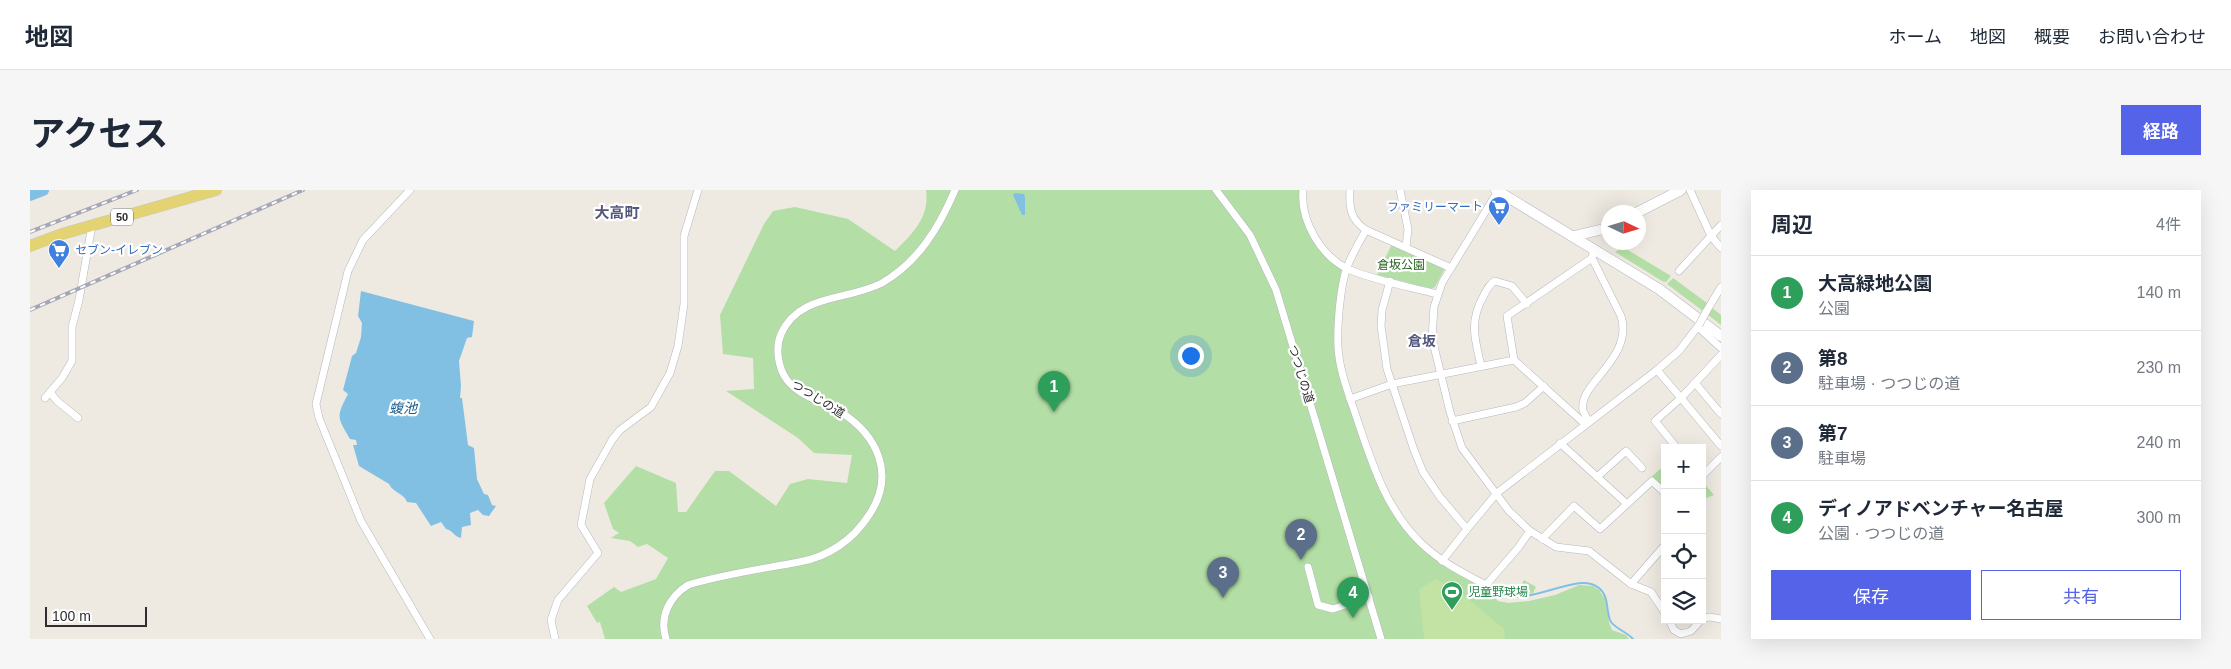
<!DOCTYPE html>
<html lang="ja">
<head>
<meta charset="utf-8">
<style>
  body { margin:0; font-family:Helvetica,"Noto Sans JP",sans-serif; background:#f6f6f7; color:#1f2937 }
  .controls { position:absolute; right:15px; bottom:15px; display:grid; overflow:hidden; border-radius:0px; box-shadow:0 5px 20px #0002 }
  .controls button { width:45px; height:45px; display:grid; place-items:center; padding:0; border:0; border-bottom:1px solid #e0e1e3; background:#fff; color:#1f2937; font:25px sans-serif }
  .compass { position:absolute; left:1571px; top:15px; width:45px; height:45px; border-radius:50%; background:#fff; box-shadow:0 5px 20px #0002; rotate:94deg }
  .scale { position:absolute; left:15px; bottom:12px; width:102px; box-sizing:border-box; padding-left:5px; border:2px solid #2e2e2e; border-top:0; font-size:14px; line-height:18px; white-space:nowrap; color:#2e2e2e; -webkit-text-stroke:4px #fff; paint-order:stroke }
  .you { position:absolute; left:1160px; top:165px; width:18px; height:18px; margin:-12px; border:4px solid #fff; border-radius:50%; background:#1a73e8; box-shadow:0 0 0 8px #1a73e833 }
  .badge { display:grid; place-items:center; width:32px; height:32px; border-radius:50%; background:#5563e8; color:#fff; font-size:16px; font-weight:700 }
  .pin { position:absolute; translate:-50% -41px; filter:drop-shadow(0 1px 2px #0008) }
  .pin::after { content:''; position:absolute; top:26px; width:18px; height:15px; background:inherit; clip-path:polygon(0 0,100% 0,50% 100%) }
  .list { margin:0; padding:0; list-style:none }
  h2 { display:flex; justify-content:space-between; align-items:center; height:65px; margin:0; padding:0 20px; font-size:21px }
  h2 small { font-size:16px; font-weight:400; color:#747a83 }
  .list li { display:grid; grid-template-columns:32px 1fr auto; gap:15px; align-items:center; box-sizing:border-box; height:75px; padding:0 20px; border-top:1px solid #e0e1e3 }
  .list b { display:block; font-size:19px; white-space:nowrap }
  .list p { margin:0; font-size:16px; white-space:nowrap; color:#747a83 }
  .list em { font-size:16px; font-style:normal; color:#747a83 }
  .actions { display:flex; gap:10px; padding:15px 20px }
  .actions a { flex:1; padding:11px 0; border:1px solid #5563e8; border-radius:0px; text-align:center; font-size:18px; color:#5563e8 }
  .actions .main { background:#5563e8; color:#fff }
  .icon { flex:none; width:28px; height:28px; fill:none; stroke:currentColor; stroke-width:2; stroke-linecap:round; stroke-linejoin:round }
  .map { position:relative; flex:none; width:1691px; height:449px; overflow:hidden; border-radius:0px }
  header { display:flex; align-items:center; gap:30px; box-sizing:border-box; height:70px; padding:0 25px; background:#fff; border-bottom:1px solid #e0e1e3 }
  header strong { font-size:24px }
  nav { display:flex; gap:28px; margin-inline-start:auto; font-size:18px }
  .intro { display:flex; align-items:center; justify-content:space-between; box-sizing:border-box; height:120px; padding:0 30px }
  h1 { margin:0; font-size:35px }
  .button { padding:12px 22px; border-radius:0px; background:#5563e8; color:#fff; font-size:18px; font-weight:700 }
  main { display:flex; gap:30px; padding:0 30px }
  aside { flex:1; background:#fff; border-radius:0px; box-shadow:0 5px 20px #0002 }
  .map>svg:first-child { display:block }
</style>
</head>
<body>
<header>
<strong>地図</strong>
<nav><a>ホーム</a><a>地図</a><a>概要</a><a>お問い合わせ</a></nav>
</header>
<div class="intro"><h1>アクセス</h1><a class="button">経路</a></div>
<main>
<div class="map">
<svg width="1691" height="449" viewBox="0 0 1691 449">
  <rect width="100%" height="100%" fill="#eeeae2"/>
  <g fill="#b3dea5">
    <path d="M896,0H1271L1274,31L1314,82L1305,158L1344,285L1384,349L1452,396L1468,411L1478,413L1499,411L1525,405L1549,395L1563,396L1569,400L1575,409L1579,432L1582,440L1596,445L1599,449H575L570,432L567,433L557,416L584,397L591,402L626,389L638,368L617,354L608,357L600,351L581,348L589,343L583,339L574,313L606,276L646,293L648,322H656L685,281H699L746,316L760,294L778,289L817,293L822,265L784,263L768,248L696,201L724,199L723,168L693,164L690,125L734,34L743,21L765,17L818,29L865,61C883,43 900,27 896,0Z"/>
    <path d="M1362,54L1413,77L1414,80L1405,97L1401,99L1347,85Z"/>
    <path d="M1593,57L1641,86L1636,92L1632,91L1585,62Z"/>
    <path d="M1643,88L1677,113L1673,121L1637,94Z"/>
    <path d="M1681,117L1691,125V135L1677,124Z"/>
    <path d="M1635,275V300L1621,287Z"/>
    <path d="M1672,291L1684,305L1674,309L1676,314L1673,317Z"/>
    <path d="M1494,390L1506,397L1503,403L1486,404Z"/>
  </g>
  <path fill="#c2e3a3" d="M1406,389L1431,403L1474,439L1475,449H1394L1389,399Z"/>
  <g fill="#82c0e3">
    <path d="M985,3L994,4L995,7V25H992L983,5Z"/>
    <path d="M331,101L444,131L442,147L437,148L429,171L431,196L430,208H432L438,255L444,258L447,289L454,304L458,305L462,315L466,316L459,326L453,325L448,320L440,323L441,335L432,337L431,348C424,347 423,340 416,339L411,332L401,336L386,313L377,312C374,303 363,303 359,294L329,276L323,255H327L326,250L320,249C307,227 306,227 318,204L313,200L322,166L326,163L331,147L332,133L328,126Z"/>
  </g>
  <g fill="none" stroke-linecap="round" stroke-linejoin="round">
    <path stroke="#82c0e3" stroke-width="2" d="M1459,397C1493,426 1545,378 1569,398C1579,406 1576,420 1580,430C1583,438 1596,441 1603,449"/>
    <path stroke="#82c0e3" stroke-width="12" d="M0,5L13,0"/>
    <g stroke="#b6b7c0" stroke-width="8">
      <g id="street">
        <path d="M380,0L333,50L318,81L286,214L289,228L331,331L400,449"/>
        <path d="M1186,0L1220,45L1246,100L1351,449"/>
        <path d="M1273,0C1270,31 1291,66 1318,79C1342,90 1381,97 1407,104"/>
        <path d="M1320,0C1319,17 1320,29 1336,40"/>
        <path d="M1370,0L1378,39L1376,57"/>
        <path d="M1660,0L1681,46L1691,58"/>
        <path d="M1421,78L1336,40C1329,52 1322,65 1317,77C1310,97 1307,136 1308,157C1309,179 1318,202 1325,223C1341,270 1355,319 1392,354C1411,372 1433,383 1456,395L1488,358L1500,341L1479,321L1432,258L1420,222L1402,148L1404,117L1412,93L1468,1"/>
        <path d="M1649,81L1691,35"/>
        <path d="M1360,91L1352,120L1351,136L1357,179L1384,260L1393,282L1410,307L1437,339L1412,371"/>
        <path d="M1676,122L1691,97"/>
        <path d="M1668,137L1691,158"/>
        <path d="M1484,170L1477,126L1562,68"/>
        <path d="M1451,176C1445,149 1439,132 1453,107C1456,101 1459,94 1465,91L1482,96L1497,114"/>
        <path d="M1627,180L1651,208L1691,165"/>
        <path d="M1665,193L1691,224"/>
        <path d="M20,202L27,211L48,228"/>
        <path d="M15,208L32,188L42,171V137L49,110L62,35"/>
        <path d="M1320,209L1362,194L1484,170L1555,234"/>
        <path d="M1422,231L1486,217L1495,213L1514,196"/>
        <path d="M1559,231C1557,228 1554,224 1553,220C1548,193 1604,169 1591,126L1562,68L1564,59"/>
        <path d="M1530,253L1597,314L1622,291L1635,303"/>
        <path d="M1647,258L1625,231L1651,208L1691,256"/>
        <path d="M1672,286L1691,267"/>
        <path d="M1567,287L1596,261L1612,278"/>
        <path d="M1437,339L1467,303L1627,180L1649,161L1669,135"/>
        <path d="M1500,341L1526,357L1559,361L1601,394L1635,355"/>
        <path d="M1512,349L1544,316L1570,339L1597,314"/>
        <path d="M1278,377L1288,415L1303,419L1339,407"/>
        <path d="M1601,394L1621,402L1635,423"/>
        <path d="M1672,428L1680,427L1691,429"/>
        <path d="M1639,430L1644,440L1651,444L1661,441L1671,430"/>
        <path d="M525,449L521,430L528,410L568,363L551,335L560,289L582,250L590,240L621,217L640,183L648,156L654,114V46L668,0"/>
        <path d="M636,449C629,427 639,407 658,395C694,384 732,379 769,372C798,367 823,350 839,325C866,285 848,245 809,221C792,212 769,206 757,190C748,178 745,158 751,144C769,103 818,111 852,93C888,72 909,38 925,0"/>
      </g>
    </g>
    <g stroke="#b6b7c0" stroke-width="11">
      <g id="secondary">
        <path d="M1466,0L1629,99L1691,146"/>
        <path d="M1608,22L1651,0"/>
        <path d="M1544,46L1578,38"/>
      </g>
    </g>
    <g stroke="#c9c9c9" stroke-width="12">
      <path id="primary" d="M0,56L32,44L186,0"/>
    </g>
    <use href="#street" stroke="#fff" stroke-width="7"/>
    <use href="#secondary" stroke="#fff" stroke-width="10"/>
    <use href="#primary" stroke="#e3d372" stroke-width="11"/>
    <g stroke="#a5a6b6" stroke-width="4">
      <g id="rail">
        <path d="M0,42L107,0"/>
        <path d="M0,120L273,0"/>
      </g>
    </g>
    <use href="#rail" stroke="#fff" stroke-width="2" stroke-dasharray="5.5" stroke-linecap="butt"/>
    <g stroke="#b6b7c0" stroke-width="8" stroke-linecap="butt">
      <path id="street-bridge" d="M1669,135L1676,122"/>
    </g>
    <use href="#street-bridge" stroke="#fff" stroke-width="7"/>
  </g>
  <defs>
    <g id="supermarket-pin" transform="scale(1.125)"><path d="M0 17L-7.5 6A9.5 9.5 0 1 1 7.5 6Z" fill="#3f7fe0" stroke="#fff"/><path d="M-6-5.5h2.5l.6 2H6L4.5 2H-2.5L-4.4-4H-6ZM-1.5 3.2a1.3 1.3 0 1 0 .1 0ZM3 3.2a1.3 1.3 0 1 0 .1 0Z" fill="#fff"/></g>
    <g id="stadium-pin" transform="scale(1.125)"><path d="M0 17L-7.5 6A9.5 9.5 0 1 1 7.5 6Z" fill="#2e9e5b" stroke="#fff"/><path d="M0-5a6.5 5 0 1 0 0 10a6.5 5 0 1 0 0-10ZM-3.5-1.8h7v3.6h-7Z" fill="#fff"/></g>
  </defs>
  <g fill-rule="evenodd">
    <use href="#supermarket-pin" x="1469" y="17"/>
    <use href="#supermarket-pin" x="29" y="60"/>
    <use href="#stadium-pin" x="1422" y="402"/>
  </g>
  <g text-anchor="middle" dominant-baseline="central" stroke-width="4.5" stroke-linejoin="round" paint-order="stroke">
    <rect fill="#fff" stroke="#6d6d6d" stroke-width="1" x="81" y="18.5" width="22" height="17" rx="4"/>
    <g font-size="11" font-weight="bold" fill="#2e2e2e">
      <text x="92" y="27">50</text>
    </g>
    <g font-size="12" fill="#366cbe" stroke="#fff" text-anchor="end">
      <text x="1453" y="17">ファミリーマート</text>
      <text x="45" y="60" text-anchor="start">セブン-イレブン</text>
    </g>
    <g font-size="12" fill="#2b6524" stroke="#fff">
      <text x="1371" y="75">倉坂公園</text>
    </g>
    <g font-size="12" fill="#2e2e2e" stroke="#fff">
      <text transform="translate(1271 184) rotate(73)">つつじの道</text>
      <text transform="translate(788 209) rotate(32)">つつじの道</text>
    </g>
    <g font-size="12" fill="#27864d" stroke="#fff" text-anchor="start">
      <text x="1438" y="402">児童野球場</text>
    </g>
    <g font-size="14" font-weight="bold" fill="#52567b" stroke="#fff">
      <text x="1392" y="151">倉坂</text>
    </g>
    <g font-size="14" font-style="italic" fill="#1d6093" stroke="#fff">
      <text x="373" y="218">蝮池</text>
    </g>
    <g font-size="15" font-weight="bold" fill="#52567b" stroke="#fff">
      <text x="587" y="22">大高町</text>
    </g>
  </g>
</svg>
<div class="controls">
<button>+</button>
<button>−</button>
<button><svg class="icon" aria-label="locate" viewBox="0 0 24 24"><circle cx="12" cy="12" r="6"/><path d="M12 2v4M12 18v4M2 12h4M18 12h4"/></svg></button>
<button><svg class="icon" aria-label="layers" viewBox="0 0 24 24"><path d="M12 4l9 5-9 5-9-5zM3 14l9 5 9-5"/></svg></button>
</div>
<svg class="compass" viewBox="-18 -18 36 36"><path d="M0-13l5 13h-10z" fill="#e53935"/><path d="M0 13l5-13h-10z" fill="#747a83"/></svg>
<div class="scale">100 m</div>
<div class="you"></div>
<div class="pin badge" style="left:1024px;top:222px;background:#2e9e5b">1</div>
<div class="pin badge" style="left:1271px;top:370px;background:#5c6f8a">2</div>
<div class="pin badge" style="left:1193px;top:408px;background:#5c6f8a">3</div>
<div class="pin badge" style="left:1323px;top:428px;background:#2e9e5b">4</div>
</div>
<aside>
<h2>周辺<small>4件</small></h2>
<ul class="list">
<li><span class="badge" style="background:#2e9e5b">1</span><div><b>大高緑地公園</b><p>公園</p></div><em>140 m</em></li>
<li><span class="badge" style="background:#5c6f8a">2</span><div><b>第8</b><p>駐車場 · つつじの道</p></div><em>230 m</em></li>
<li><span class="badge" style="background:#5c6f8a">3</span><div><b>第7</b><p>駐車場</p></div><em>240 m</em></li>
<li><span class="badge" style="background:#2e9e5b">4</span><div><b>ディノアドベンチャー名古屋</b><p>公園 · つつじの道</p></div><em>300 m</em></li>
</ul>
<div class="actions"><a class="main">保存</a><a>共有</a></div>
</aside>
</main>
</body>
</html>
